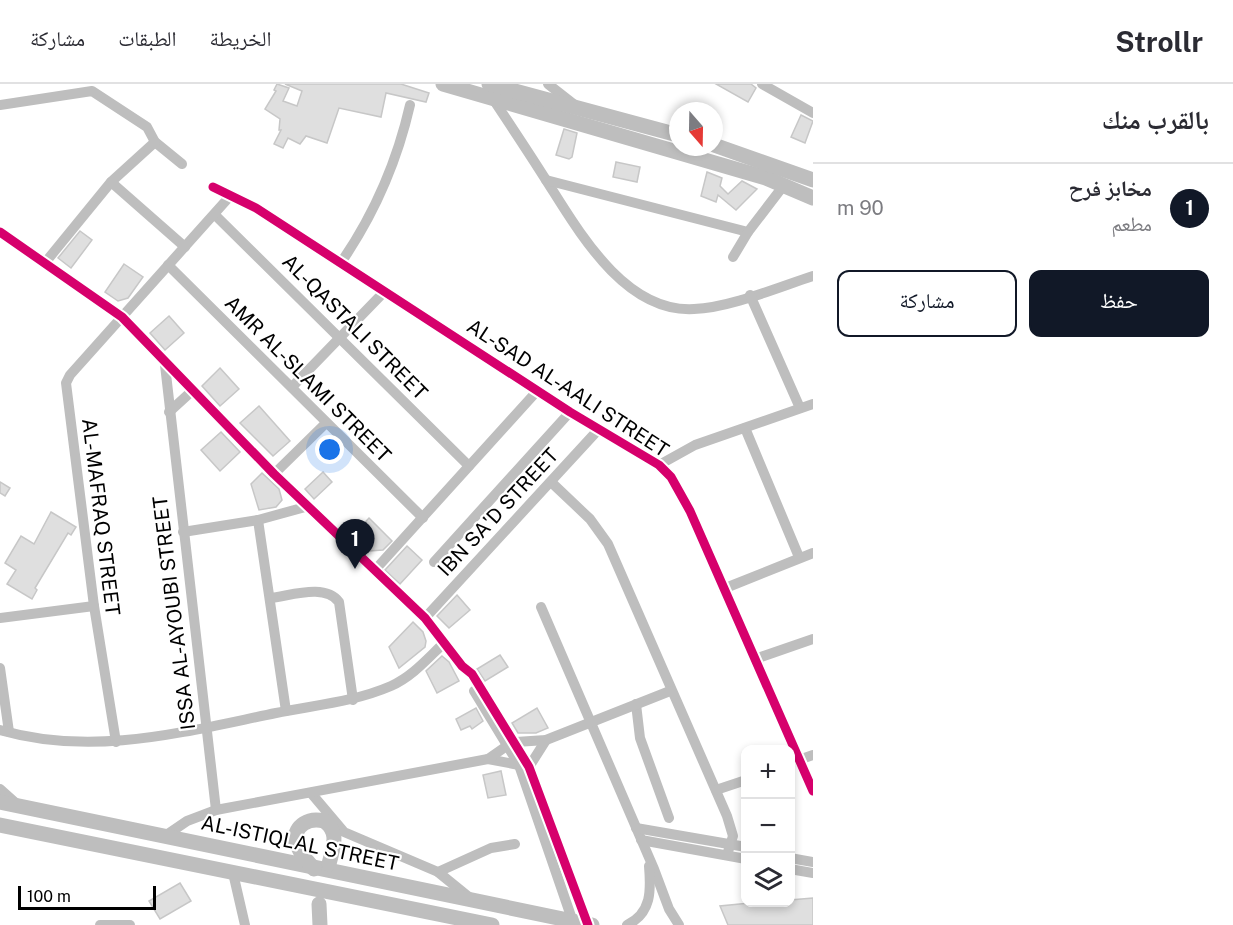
<!DOCTYPE html>
<html lang="ar">
<head>
<meta charset="utf-8">
<style>
  body { margin:0; font-family:"Public Sans","Noto Naskh Arabic",sans-serif; background:#f7f7f7; color:#2b2b33; direction:rtl }
  .controls { position:absolute; right:18px; bottom:18px; display:grid; overflow:hidden; border-radius:12px; box-shadow:0 3px 9px #0003 }
  .controls button { width:54px; height:54px; display:grid; place-items:center; padding:0; border:0; border-bottom:2px solid #e1e1e2; background:#fff; color:#2b2b33; font:30px sans-serif }
  .compass { position:absolute; left:669px; top:18px; width:54px; height:54px; border-radius:50%; background:#fff; box-shadow:0 3px 9px #0003; rotate:160deg }
  .scale { position:absolute; left:18px; bottom:15px; width:138px; box-sizing:border-box; padding-left:6px; border:3px solid #000; border-top:0; font-size:16px; line-height:21px; white-space:nowrap; color:#000; -webkit-text-stroke:4px #fff; paint-order:stroke }
  .you { position:absolute; left:330px; top:366px; width:21px; height:21px; margin:-15px; border:4px solid #fff; border-radius:50%; background:#1a73e8; box-shadow:0 0 0 9px #1a73e833 }
  .badge { display:grid; place-items:center; width:39px; height:39px; border-radius:50%; background:#111827; color:#fff; font-size:20px; font-weight:700 }
  .pin { position:absolute; translate:-50% -50px; filter:drop-shadow(0 2px 3px #0008) }
  .pin::after { content:''; position:absolute; top:32px; width:21px; height:18px; background:inherit; clip-path:polygon(0 0,100% 0,50% 100%) }
  .list { margin:0; padding:0; list-style:none }
  h2 { display:flex; justify-content:space-between; align-items:center; height:78px; margin:0; padding:0 24px; font-size:26px }
  h2 small { font-size:20px; font-weight:400; color:#7c7c81 }
  .list li { display:grid; grid-template-columns:39px 1fr auto; gap:18px; align-items:center; box-sizing:border-box; height:90px; padding:0 24px; border-top:2px solid #e1e1e2 }
  .list b { display:block; font-size:22px; white-space:nowrap }
  .list p { margin:0; font-size:20px; white-space:nowrap; color:#7c7c81 }
  .list em { font-size:20px; font-style:normal; color:#7c7c81 }
  .actions { display:flex; gap:12px; padding:18px 24px }
  .actions a { flex:1; padding:14px 0; border:2px solid #111827; border-radius:12px; text-align:center; font-size:21px; color:#111827 }
  .actions .main { background:#111827; color:#fff }
  .icon { flex:none; width:33px; height:33px; fill:none; stroke:currentColor; stroke-width:2; stroke-linecap:round; stroke-linejoin:round }
  .map { position:relative; flex:none; width:813px; height:841px; overflow:hidden; direction:ltr }
  header { display:flex; align-items:center; gap:36px; box-sizing:border-box; height:84px; padding:0 30px; background:#fff; border-bottom:2px solid #e1e1e2 }
  header strong { font-size:28px }
  nav { display:flex; gap:33px; margin-inline-start:auto; font-size:21px }
  main { display:flex }
  aside { flex:1; background:#fff }
  .map>svg:first-child { display:block }
</style>
</head>
<body>
<header>
<strong>Strollr</strong>
<nav><a>الخريطة</a><a>الطبقات</a><a>مشاركة</a></nav>
</header>
<main>
<aside>
<h2>بالقرب منك<small></small></h2>
<ul class="list">
<li><span class="badge">1</span><div><b>مخابز فرح</b><p>مطعم</p></div><em>90 m</em></li>
</ul>
<div class="actions"><a class="main">حفظ</a><a>مشاركة</a></div>
</aside>
<div class="map">
<svg width="813" height="841" viewBox="0 0 813 841">
  <rect width="100%" height="100%" fill="#fff"/>
  <g fill="#dfdfdf" stroke="#c7c7c7" stroke-width="1.5">
    <path d="M277,0L289,4L283,17L297,22L302,7L285,0H401L429,9L426,18L386,9L381,33L339,24L327,59L306,52L300,60L288,54L283,64L274,60L281,46H279L280,35L265,25L276,7L274,6Z"/>
    <path d="M716,0H751L756,4L748,18Z"/>
    <path d="M801,31L813,37L805,59L791,53Z"/>
    <path d="M564,45L577,49L572,73L569,75L556,71Z"/>
    <path d="M616,78L640,83L637,98L613,93Z"/>
    <path d="M707,88L722,94L720,102L728,110L742,97L757,105L736,126L718,111L716,118L701,112Z"/>
    <path d="M80,147L92,156L71,184L58,174Z"/>
    <path d="M124,180L143,193L128,214L118,217L105,208Z"/>
    <path d="M169,232L184,249L165,266L150,249Z"/>
    <path d="M220,284L239,305L220,322L202,302Z"/>
    <path d="M259,322L290,357L273,372L240,339Z"/>
    <path d="M221,348L240,368L220,387L201,366Z"/>
    <path d="M323,388L332,398L314,415L305,405Z"/>
    <path d="M262,389L279,405L282,416L276,423L259,426L251,400Z"/>
    <path d="M0,398L10,404L5,412L0,409Z"/>
    <path d="M51,428L76,443L71,451L68,449L35,504L37,506L32,515L7,500L16,486L5,479L21,452L34,460Z"/>
    <path d="M369,434L392,457L383,466L369,467L353,451Z"/>
    <path d="M407,462L422,476L400,500L385,486Z"/>
    <path d="M457,511L470,526L449,544L437,532Z"/>
    <path d="M413,538L423,548L426,557L425,563L399,584L389,563Z"/>
    <path d="M500,571L508,583L485,597L477,585Z"/>
    <path d="M442,572L449,578L459,597L437,609L426,587Z"/>
    <path d="M476,624L483,637L472,645L470,642L461,646L456,635Z"/>
    <path d="M537,624L548,644L536,649H518L512,639Z"/>
    <path d="M501,687L506,711L488,714L483,691Z"/>
    <path d="M180,799L191,817L160,835L149,817Z"/>
    <path d="M813,814V841H728L720,822L750,819H790V816Z"/>
  </g>
  <g fill="none" stroke-linecap="round" stroke-linejoin="round">
    <g stroke="#bebebe" stroke-width="10">
      <path d="M548,0L576,22"/>
      <path d="M762,0L813,29"/>
      <path d="M493,15C511,42 529,69 546,96C578,146 624,229 694,225C729,224 779,203 813,192"/>
      <path d="M0,21L92,7L147,43L155,58L182,80"/>
      <path d="M546,96L748,148L784,101"/>
      <path d="M111,98L185,163"/>
      <path d="M213,103L256,124L570,328L659,381L671,393L690,427L813,707"/>
      <path d="M215,131L469,382"/>
      <path d="M0,148L122,233L274,390L425,534L462,582L472,590L529,683L588,841"/>
      <path d="M733,173L748,148"/>
      <path d="M44,180L111,98L155,58"/>
      <path d="M340,180C374,131 397,78 410,21"/>
      <path d="M168,181L423,434"/>
      <path d="M750,211L800,324"/>
      <path d="M165,281L216,726"/>
      <path d="M292,303L384,208"/>
      <path d="M169,328L192,307"/>
      <path d="M745,344L799,473"/>
      <path d="M659,381L695,361L813,320"/>
      <path d="M274,390L326,339"/>
      <path d="M551,398L590,435L608,460L727,732L733,752L727,771"/>
      <path d="M258,436L286,627"/>
      <path d="M183,448L258,436L309,422"/>
      <path d="M434,478L570,328"/>
      <path d="M374,487L538,306"/>
      <path d="M723,505L813,469"/>
      <path d="M270,514C290,512 325,499 339,518L353,616"/>
      <path d="M541,523L654,785L669,825L679,841"/>
      <path d="M0,534L94,522"/>
      <path d="M425,534L598,346"/>
      <path d="M755,575L813,555"/>
      <path d="M0,584L9,648"/>
      <path d="M474,607L519,681L574,841"/>
      <path d="M636,620L640,654L669,734"/>
      <path d="M0,646C93,673 183,648 276,629C315,621 354,618 391,602C413,592 428,574 444,559"/>
      <path d="M116,658L94,522L66,299L70,291L231,111"/>
      <path d="M516,658L546,656L670,607"/>
      <path d="M488,675L519,681"/>
      <path d="M790,679L813,671"/>
      <path d="M529,683L546,656"/>
      <path d="M0,705L19,722"/>
      <path d="M716,706L746,696"/>
      <path d="M311,709L344,748L438,788L470,814"/>
      <path d="M636,744L746,763"/>
      <path d="M165,752L187,737L216,726L488,675L508,661"/>
      <path d="M641,756L746,775"/>
      <path d="M790,774L813,778"/>
      <path d="M790,785L813,789"/>
      <path d="M438,788L491,764L515,760"/>
      <path d="M233,789L245,841"/>
      <path d="M100,841H130"/>
      <path d="M627,841C652,829 651,806 649,782"/>
    </g>
    <g stroke="#bebebe" stroke-width="15">
      <path d="M443,0L766,94L813,114"/>
      <path d="M489,0L678,51"/>
      <path d="M714,61L813,96"/>
      <path d="M0,718L592,841"/>
      <path d="M0,741L492,841"/>
      <path d="M314,785L302,771L295,757C295,741 309,733 324,737C340,748 333,763 329,780"/>
      <path d="M319,820L320,841"/>
    </g>
    <g stroke="#fff" stroke-width="13">
      <g id="cycleway">
        <path d="M213,103L256,124L570,328L659,381L671,393L690,427L813,707"/>
        <path d="M0,148L122,233L274,390L425,534L462,582L472,590L529,683L588,841"/>
      </g>
    </g>
    <use href="#cycleway" stroke="#d6006c" stroke-width="9"/>
  </g>
  <g text-anchor="middle" dominant-baseline="central" stroke-width="4.5" stroke-linejoin="round" paint-order="stroke">
    <g font-size="20" fill="#000" stroke="#fff">
      <text transform="translate(355 243) rotate(45)">AL-QASTALI STREET</text>
      <text transform="translate(308 295) rotate(45)">AMR AL-SLAMI STREET</text>
      <text transform="translate(568 304) rotate(33)">AL-SAD AL-AALI STREET</text>
      <text transform="translate(498 428) rotate(-47)">IBN SA'D STREET</text>
      <text transform="translate(101 433) rotate(83)">AL-MAFRAQ STREET</text>
      <text transform="translate(174 529) rotate(-97)">ISSA AL-AYOUBI STREET</text>
      <text transform="translate(300 759) rotate(12)">AL-ISTIQLAL STREET</text>
    </g>
  </g>
</svg>
<div class="controls">
<button>+</button>
<button>−</button>
<button><svg class="icon" aria-label="layers" viewBox="0 0 24 24"><path d="M12 4l9 5-9 5-9-5zM3 14l9 5 9-5"/></svg></button>
</div>
<svg class="compass" viewBox="-18 -18 36 36"><path d="M0-13l5 13h-10z" fill="#e53935"/><path d="M0 13l5-13h-10z" fill="#7c7c81"/></svg>
<div class="scale">100 m</div>
<div class="you"></div>
<div class="pin badge" style="left:355px;top:485px">1</div>
</div>
</main>
</body>
</html>
